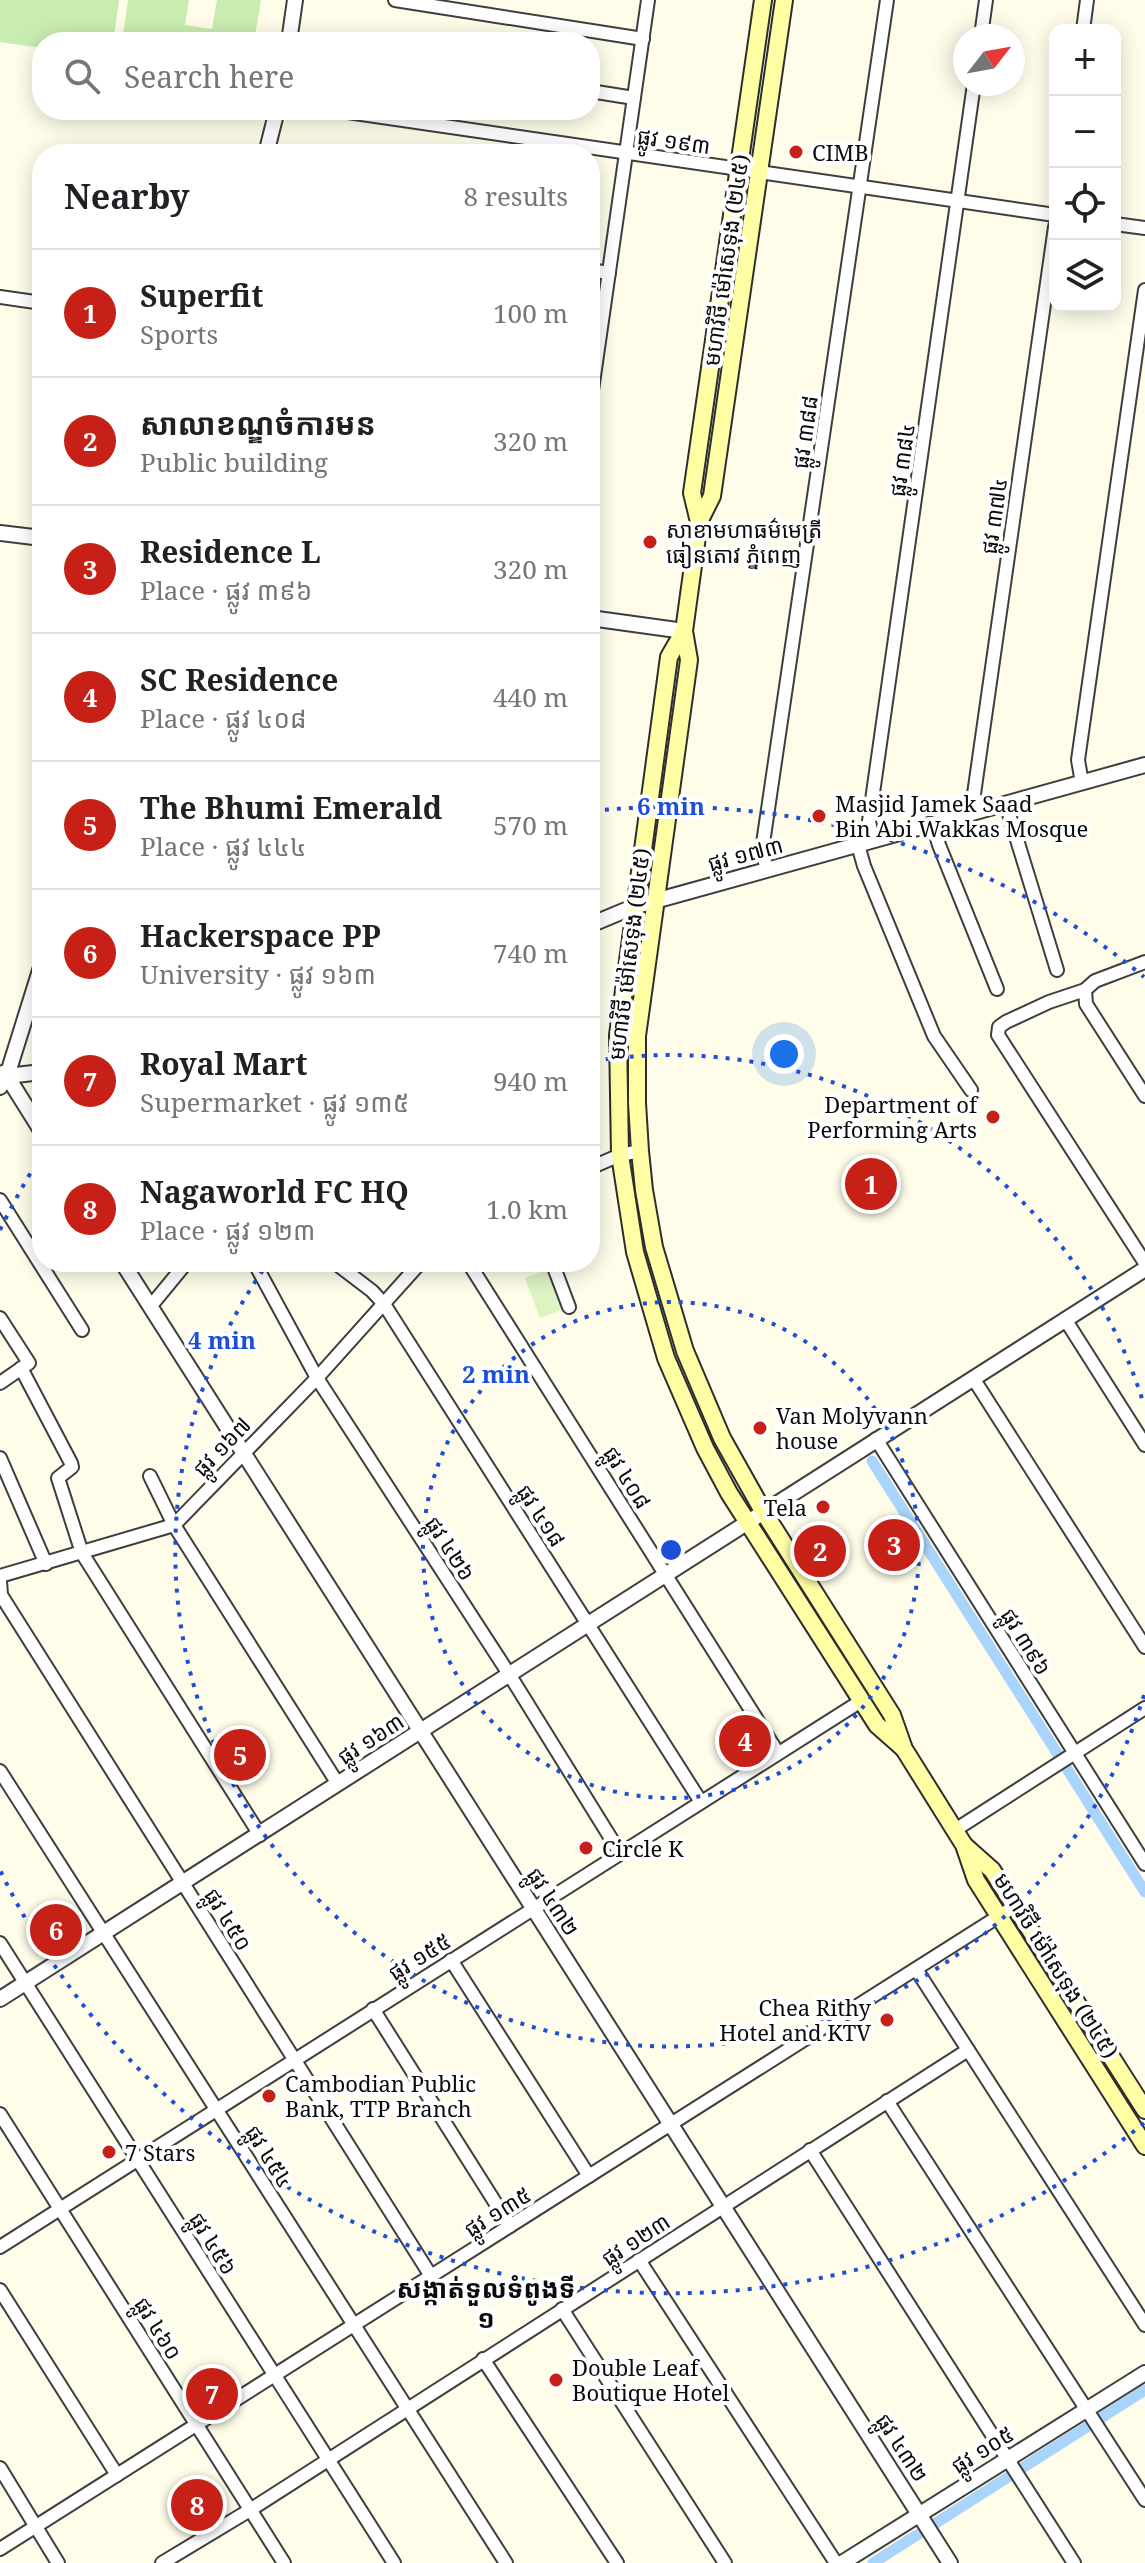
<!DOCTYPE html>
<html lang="en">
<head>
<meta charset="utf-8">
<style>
  body { margin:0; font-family:"Noto Serif","Noto Sans Khmer",serif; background:#f6f6f6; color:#202124 }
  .controls { position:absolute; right:24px; top:24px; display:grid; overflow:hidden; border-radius:16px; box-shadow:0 4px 20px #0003 }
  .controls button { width:72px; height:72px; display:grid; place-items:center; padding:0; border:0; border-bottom:2px solid #e0e0e0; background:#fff; color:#202124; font:40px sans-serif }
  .compass { position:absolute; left:953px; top:24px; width:72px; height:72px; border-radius:50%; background:#fff; box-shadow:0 4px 20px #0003; rotate:59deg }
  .you { position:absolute; left:784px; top:1054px; width:28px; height:28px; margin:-20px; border:6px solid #fff; border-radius:50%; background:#1a73e8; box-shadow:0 0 0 12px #1a73e833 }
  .badge { display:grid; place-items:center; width:52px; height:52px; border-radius:50%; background:#c72117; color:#fff; font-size:26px; font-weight:700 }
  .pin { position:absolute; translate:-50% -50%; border:4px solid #fff; box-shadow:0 2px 8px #0006 }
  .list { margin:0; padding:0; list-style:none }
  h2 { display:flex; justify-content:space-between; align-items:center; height:104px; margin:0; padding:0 32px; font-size:34px }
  h2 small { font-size:26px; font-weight:400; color:#757577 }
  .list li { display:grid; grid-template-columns:52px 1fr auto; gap:24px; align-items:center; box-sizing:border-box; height:128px; padding:0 32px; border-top:2px solid #e0e0e0 }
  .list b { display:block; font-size:30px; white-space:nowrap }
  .list p { margin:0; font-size:26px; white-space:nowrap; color:#757577 }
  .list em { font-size:26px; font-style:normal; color:#757577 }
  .icon { flex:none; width:44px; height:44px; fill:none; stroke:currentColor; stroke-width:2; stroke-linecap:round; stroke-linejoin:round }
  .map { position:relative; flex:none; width:1145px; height:2563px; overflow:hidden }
  .search { position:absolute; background:#fff; box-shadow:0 4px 20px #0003; left:32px; top:32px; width:568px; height:88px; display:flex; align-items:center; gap:20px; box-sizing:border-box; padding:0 28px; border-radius:32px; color:#757577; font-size:30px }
  .panel { position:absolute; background:#fff; box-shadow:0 4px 20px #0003; left:32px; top:144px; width:568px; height:1128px; border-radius:32px }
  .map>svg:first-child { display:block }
</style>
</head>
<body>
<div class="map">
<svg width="1145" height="2563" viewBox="0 0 1145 2563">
  <rect width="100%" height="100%" fill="#fffdea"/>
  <g fill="#c9edb0">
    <path d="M0,0H119L113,42H42V48L0,42Z"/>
    <path d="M128,0H189L185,25L212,29L217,0H261L254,42H122Z"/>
  </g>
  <path fill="#ddf3c3" d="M551,1268L567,1308L540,1318L525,1278Z"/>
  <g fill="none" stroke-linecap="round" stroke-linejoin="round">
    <g stroke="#a9d4fc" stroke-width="11">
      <path d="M872,1461L1145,1892"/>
      <path d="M873,2563L1145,2390"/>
    </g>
    <g stroke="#3e3e3e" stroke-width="16">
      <g id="minor">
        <path d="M395,0L643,39"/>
        <path d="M1083,30L1087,0"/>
        <path d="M981,36L986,0"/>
        <path d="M590,91L634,98"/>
        <path d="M334,110L1055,215"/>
        <path d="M1115,224L1145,228"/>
        <path d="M590,270L609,273"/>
        <path d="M0,297L42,303"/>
        <path d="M590,404L648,0"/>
        <path d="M1082,783L1078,760L1145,290"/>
        <path d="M1006,804L1057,970"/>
        <path d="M978,812L974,794L1055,227"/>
        <path d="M933,824L939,845L997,989"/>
        <path d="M873,841L869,821L974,84"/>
        <path d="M858,845L864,866L934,1036L971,1090"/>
        <path d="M767,870L762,850L887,0"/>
        <path d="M1145,962L1095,981L1085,990L1086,1004L1145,1096"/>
        <path d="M1085,990L1049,1002L1006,1022L999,1027L998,1035L1145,1263"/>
        <path d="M590,1168L620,1155L640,1151"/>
        <path d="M0,1200L82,1330"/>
        <path d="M254,1262L317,1378L509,1674L620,1853"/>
        <path d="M334,1262L372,1291L384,1304L701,1802"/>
        <path d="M468,1262L778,1753"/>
        <path d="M552,1262L569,1307"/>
        <path d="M150,1307L187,1262"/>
        <path d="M0,1318L29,1363L0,1383"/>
        <path d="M1065,1319L1145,1445"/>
        <path d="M21,1368L71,1463L72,1467L58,1478L82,1553L260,1835"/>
        <path d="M973,1378L1145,1647"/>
        <path d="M876,1439L1145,1864"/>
        <path d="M0,1458L46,1564"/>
        <path d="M150,1476L174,1525L338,1784"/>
        <path d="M0,1576L174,1525L317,1378L421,1262"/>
        <path d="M0,1581L1,1595L431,2276"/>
        <path d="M0,1771L506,2563"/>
        <path d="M955,1830L1145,1708"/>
        <path d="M0,1943L394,2563"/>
        <path d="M451,1960L589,2176"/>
        <path d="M916,1969L1145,2325"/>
        <path d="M373,2009L510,2226"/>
        <path d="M887,2101L1145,2500"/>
        <path d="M0,2114L284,2563"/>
        <path d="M810,2150L1074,2563"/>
        <path d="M0,2247L861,1701"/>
        <path d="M639,2260L836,2563"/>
        <path d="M0,2290L117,2475"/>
        <path d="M562,2309L725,2563"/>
        <path d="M483,2359L617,2563"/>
        <path d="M0,2468L58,2563"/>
        <path d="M0,2549L1015,1906"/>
        <path d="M162,2563L250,2510L968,2050"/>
      </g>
    </g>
    <g stroke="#3e3e3e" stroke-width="18">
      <g id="tertiary">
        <path d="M289,42L295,0"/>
        <path d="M266,154L277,110"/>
        <path d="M0,533L42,538"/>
        <path d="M590,618L684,631"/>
        <path d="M590,925L633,907L1145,765"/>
        <path d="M3,1073L7,1076L42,1132"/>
        <path d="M7,1076L42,1072"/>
        <path d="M0,1087L7,1076L42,964"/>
        <path d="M122,1262L950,2563"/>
        <path d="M0,1999L1145,1269"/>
        <path d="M842,2563L1145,2373"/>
      </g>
    </g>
    <g stroke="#2d2d2d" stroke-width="20">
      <g id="secondary">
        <path d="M784,0L712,496L699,522L684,631L689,660L637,1036V1103L640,1151L644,1190L654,1247L685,1351L722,1438L763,1511L892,1715L904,1749L964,1845L976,1880L1145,2146"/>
        <path d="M699,522L692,493L763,0"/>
        <path d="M684,631L669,657L618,1035L620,1155L635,1252L666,1358L705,1448L729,1493L877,1725L903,1748"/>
        <path d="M965,1846L992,1870L1145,2110"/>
      </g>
    </g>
    <use href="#minor" stroke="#fff" stroke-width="12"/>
    <use href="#tertiary" stroke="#fff" stroke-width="14"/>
    <use href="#secondary" stroke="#fffea5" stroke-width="16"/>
  </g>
  <g fill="none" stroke="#1d4ed8" stroke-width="4" stroke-dasharray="4 8">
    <circle cx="671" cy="1550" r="248"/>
    <path d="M1144 1695A495 495 0 1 1 268 1263M594 1061A495 495 0 0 1 1144 1405"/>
    <path d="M1144 2123A743 743 0 0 1 0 1870M0 1230A743 743 0 0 1 41 1156M593 811A743 743 0 0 1 1144 977"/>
  </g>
  <g fill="#c72117" stroke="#fff" stroke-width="3">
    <circle cx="796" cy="152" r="8"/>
    <circle cx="650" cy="542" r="8"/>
    <circle cx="819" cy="816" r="8"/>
    <circle cx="993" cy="1117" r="8"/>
    <circle cx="760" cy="1428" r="8"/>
    <circle cx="823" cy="1507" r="8"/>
    <circle cx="586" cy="1848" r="8"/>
    <circle cx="887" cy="2020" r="8"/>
    <circle cx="269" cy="2096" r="8"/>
    <circle cx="109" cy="2152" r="8"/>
    <circle cx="556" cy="2380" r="8"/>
  </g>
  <g text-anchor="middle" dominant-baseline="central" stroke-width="8" stroke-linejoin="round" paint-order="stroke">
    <g font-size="22" fill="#0b0b0b" stroke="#fff">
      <text transform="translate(674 140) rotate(8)">ផ្លូវ ១៩៣</text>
      <text transform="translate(725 260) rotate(-82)">មហាវិថី ម៉ៅសេទុង (២៤៥)</text>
      <text transform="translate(804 432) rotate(-82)">ផ្លូវ ៣៨៨</text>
      <text transform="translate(901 460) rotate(-82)">ផ្លូវ ៣៨៤</text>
      <text transform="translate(993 516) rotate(-82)">ផ្លូវ ៣៧៤</text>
      <text transform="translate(745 853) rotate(-15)">ផ្លូវ ១៧៣</text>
      <text transform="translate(628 954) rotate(-83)">មហាវិថី ម៉ៅសេទុង (២៤៥)</text>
      <text transform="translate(221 1446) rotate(-46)">ផ្លូវ ១៦៧</text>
      <text transform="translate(628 1477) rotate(58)">ផ្លូវ ៤០៨</text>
      <text transform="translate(542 1515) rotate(57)">ផ្លូវ ៤១៨</text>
      <text transform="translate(451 1548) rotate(57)">ផ្លូវ ៤២៦</text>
      <text transform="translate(1027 1641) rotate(58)">ផ្លូវ ៣៩៦</text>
      <text transform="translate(370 1738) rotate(-33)">ផ្លូវ ១៦៣</text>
      <text transform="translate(554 1901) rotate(57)">ផ្លូវ ៤៣២</text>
      <text transform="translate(229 1919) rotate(58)">ផ្លូវ ៤៥០</text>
      <text transform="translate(419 1956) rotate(-32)">ផ្លូវ ១៥៥</text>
      <text transform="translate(1057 1965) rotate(58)">មហាវិថី ម៉ៅសេទុង (២៤៥)</text>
      <text transform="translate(270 2156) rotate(58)">ផ្លូវ ៤៥៤</text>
      <text transform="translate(497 2211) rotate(-32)">ផ្លូវ ១៣៥</text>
      <text transform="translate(635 2239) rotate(-33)">ផ្លូវ ១២៣</text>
      <text transform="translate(214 2243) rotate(58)">ផ្លូវ ៤៥៦</text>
      <text transform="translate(159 2328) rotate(58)">ផ្លូវ ៤៦០</text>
      <text transform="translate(903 2447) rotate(57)">ផ្លូវ ៤៣២</text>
      <text transform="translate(982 2449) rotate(-32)">ផ្លូវ ១០៥</text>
    </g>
    <g font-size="22" fill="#0b0b0b" stroke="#fff" text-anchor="start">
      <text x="812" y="152">CIMB</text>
      <text x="666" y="529">សាខាមហាធម៌មេត្រី<tspan x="666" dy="25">ធៀនតោវ ភ្នំពេញ</tspan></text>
      <text x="835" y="803">Masjid Jamek Saad<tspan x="835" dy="25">Bin Abi Wakkas Mosque</tspan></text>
      <text x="977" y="1104" text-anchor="end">Department of<tspan x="977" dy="25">Performing Arts</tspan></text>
      <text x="776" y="1415">Van Molyvann<tspan x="776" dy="25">house</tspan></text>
      <text x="807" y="1507" text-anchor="end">Tela</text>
      <text x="602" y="1848">Circle K</text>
      <text x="871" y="2007" text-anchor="end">Chea Rithy<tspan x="871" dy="25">Hotel and KTV</tspan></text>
      <text x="285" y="2083">Cambodian Public<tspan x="285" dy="25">Bank, TTP Branch</tspan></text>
      <text x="125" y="2152">7 Stars</text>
      <text x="572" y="2367">Double Leaf<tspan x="572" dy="25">Boutique Hotel</tspan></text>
    </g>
    <g font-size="26" font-weight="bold" fill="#0b0b0b" stroke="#fff">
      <text x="486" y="2288">សង្កាត់ទួលទំពូងទី<tspan x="486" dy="30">១</tspan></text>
    </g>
  </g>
  <circle cx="671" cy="1550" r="12" fill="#1d4ed8" stroke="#fff" stroke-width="4"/>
  <g font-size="24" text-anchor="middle" font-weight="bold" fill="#1d4ed8" stroke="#fff" stroke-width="8" stroke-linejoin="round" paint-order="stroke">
    <text x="671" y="815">6 min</text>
    <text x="222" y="1349">4 min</text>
    <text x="496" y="1383">2 min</text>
  </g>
</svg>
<div class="controls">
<button>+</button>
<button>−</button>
<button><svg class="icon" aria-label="locate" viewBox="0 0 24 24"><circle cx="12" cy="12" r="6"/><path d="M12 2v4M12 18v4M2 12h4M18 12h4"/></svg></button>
<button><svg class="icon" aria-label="layers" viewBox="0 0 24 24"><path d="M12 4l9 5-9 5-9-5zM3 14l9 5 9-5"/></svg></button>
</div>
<svg class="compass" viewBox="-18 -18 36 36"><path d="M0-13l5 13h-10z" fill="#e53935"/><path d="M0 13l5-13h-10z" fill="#757577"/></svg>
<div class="you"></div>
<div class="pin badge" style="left:871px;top:1184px">1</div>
<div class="pin badge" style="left:820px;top:1551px">2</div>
<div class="pin badge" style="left:894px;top:1545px">3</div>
<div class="pin badge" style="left:745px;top:1741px">4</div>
<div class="pin badge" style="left:240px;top:1755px">5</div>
<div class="pin badge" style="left:56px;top:1930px">6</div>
<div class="pin badge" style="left:212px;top:2394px">7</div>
<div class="pin badge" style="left:197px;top:2505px">8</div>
<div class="search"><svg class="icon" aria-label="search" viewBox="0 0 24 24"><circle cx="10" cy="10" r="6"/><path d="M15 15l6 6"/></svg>Search here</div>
<section class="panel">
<h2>Nearby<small>8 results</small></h2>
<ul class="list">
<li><span class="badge">1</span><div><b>Superfit</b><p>Sports</p></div><em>100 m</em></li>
<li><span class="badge">2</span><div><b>សាលាខណ្ឌចំការមន</b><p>Public building</p></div><em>320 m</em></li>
<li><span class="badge">3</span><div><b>Residence L</b><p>Place · ផ្លូវ ៣៩៦</p></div><em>320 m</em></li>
<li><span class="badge">4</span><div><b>SC Residence</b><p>Place · ផ្លូវ ៤០៨</p></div><em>440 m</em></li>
<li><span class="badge">5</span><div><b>The Bhumi Emerald</b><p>Place · ផ្លូវ ៤៤៤</p></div><em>570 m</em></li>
<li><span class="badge">6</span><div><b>Hackerspace PP</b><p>University · ផ្លូវ ១៦៣</p></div><em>740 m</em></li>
<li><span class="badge">7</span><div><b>Royal Mart</b><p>Supermarket · ផ្លូវ ១៣៥</p></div><em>940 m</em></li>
<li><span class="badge">8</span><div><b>Nagaworld FC HQ</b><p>Place · ផ្លូវ ១២៣</p></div><em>1.0 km</em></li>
</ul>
</section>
</div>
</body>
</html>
